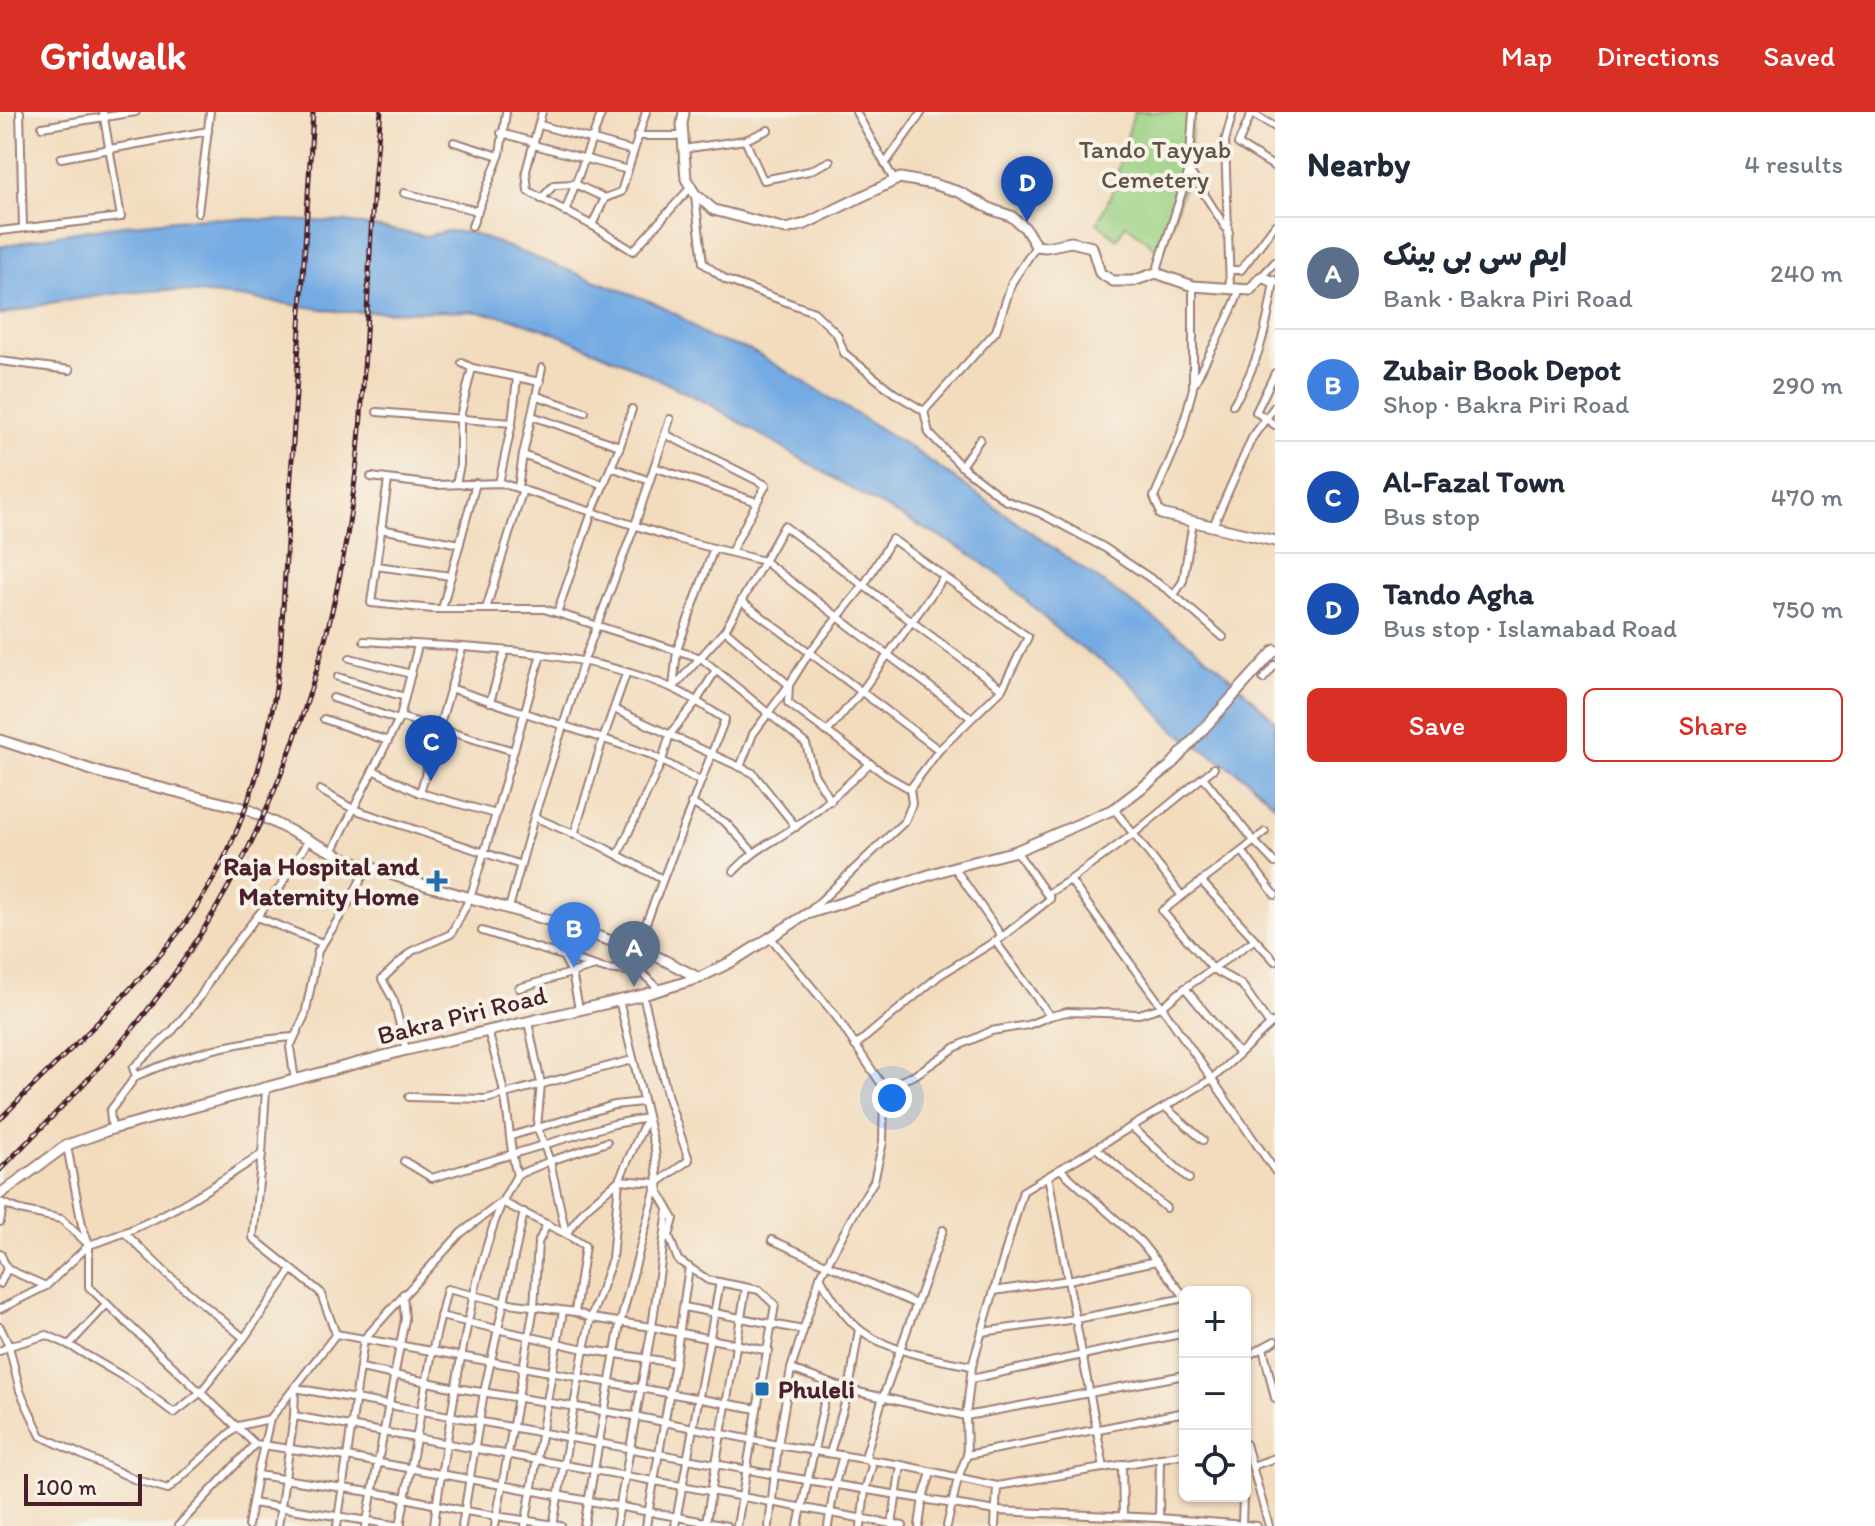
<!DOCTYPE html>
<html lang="en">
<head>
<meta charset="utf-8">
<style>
  body { margin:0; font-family:Itim,"Playpen Sans Arabic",sans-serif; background:#f2f2f3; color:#1f2937 }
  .controls { position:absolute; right:24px; bottom:24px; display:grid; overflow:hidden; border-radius:12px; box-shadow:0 2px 6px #0004 }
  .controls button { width:72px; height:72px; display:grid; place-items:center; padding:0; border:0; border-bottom:2px solid #e0e1e3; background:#fff; color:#1f2937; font:40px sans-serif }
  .scale { position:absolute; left:24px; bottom:20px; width:118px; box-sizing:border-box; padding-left:8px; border:4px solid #4a1f2b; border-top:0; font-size:22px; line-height:28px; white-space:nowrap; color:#4a1f2b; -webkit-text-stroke:6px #f7f3e8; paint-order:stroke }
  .you { position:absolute; left:892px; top:986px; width:28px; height:28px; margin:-20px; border:6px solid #fff; border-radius:50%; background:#1a73e8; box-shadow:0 0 0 12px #1a73e833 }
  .badge { display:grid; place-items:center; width:52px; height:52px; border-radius:50%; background:#d93025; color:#fff; font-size:26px; font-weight:700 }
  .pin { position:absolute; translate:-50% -66px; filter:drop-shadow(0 2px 4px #0008) }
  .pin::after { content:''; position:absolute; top:42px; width:28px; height:24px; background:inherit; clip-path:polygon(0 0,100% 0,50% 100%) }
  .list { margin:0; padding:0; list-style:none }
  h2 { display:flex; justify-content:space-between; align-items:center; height:104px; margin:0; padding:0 32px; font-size:34px }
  h2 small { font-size:26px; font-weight:400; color:#747a83 }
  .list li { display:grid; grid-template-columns:52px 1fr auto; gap:24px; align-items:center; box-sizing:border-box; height:112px; padding:0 32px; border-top:2px solid #e0e1e3 }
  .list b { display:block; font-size:30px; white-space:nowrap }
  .list p { margin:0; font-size:26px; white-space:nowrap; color:#747a83 }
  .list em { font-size:26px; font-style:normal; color:#747a83 }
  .actions { display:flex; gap:16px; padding:24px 32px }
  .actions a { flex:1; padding:18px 0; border:2px solid #d93025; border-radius:12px; text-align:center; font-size:28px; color:#d93025 }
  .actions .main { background:#d93025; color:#fff }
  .icon { flex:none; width:44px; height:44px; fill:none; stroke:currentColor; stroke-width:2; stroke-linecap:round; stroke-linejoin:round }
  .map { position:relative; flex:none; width:1275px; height:1414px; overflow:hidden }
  header { display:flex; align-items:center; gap:48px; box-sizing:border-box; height:112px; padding:0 40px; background:#d93025; color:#fff }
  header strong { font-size:38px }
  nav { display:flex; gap:44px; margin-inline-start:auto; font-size:28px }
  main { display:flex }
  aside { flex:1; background:#fff }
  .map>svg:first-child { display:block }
</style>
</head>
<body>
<header>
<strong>Gridwalk</strong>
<nav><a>Map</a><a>Directions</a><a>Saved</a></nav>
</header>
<main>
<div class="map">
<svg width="1275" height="1414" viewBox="0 0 1275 1414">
  <rect width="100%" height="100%" fill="#f7f3e8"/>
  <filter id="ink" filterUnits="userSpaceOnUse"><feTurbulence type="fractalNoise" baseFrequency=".0125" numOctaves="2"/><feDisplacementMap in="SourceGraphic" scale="16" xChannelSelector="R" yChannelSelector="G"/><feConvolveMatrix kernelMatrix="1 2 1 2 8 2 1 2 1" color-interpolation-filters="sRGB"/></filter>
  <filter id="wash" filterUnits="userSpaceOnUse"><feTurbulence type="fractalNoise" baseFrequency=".006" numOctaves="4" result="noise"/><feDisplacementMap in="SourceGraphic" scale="32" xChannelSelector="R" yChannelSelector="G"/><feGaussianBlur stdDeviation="1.8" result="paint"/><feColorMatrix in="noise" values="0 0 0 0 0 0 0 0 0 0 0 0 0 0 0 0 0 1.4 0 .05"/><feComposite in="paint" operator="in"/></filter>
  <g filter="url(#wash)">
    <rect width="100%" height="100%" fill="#f2dcbd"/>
    <path fill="#9bd183" stroke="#727857" stroke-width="2" d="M1134,0H1193L1189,58L1162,142L1126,112L1117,127L1097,111L1111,83Z"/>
    <path fill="#75abe3" stroke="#606587" stroke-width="2" d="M208,106L346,110L426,124L448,119L471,121L652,190L678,203L709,226L750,238L781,256L910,335L1190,532L1224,559L1275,609V693L1247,667L1173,617L1127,567L1064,524L999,463L961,436L867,386L709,292L629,253L547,218L507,205L471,199L342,200L240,185L165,178L122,181L50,191L0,203V135C69,119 138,109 208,106Z"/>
  </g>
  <g filter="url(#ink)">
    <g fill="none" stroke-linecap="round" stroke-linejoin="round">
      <g stroke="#9e7e74" stroke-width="10">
        <g id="street">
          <path d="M20,0L23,115"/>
          <path d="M542,0L526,59L528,79L595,115L633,139L691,75"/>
          <path d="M856,0L894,68"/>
          <path d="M1193,0L1189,58L1229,121"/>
          <path d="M1252,0L1238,32L1275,55"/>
          <path d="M1251,1L1275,15"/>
          <path d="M540,13L633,39"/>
          <path d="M42,15L136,0"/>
          <path d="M501,21L534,30"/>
          <path d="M637,24H683"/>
          <path d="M745,28L763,68L809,59L830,49"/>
          <path d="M454,30L499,44"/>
          <path d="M534,33L628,58"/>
          <path d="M683,37L745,28L768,18"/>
          <path d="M61,46L208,19"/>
          <path d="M885,52L922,0"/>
          <path d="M404,81L478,99"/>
          <path d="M695,84L703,151L726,168L814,200L837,222L844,241L894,281L924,299"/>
          <path d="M541,87L554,73L575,72L605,86"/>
          <path d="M565,100L602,0"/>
          <path d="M198,101L210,0"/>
          <path d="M592,113L605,86L621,80L646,0"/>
          <path d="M472,114L500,42L506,0"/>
          <path d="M0,119L121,105L103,0"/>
          <path d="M1036,134L1012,170L996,219L924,299L929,321L961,354L1005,388L1040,401L1105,436L1168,478L1223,525"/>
          <path d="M1230,158H1241L1275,113"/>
          <path d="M1156,161L1189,58"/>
          <path d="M1261,165L1275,150"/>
          <path d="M1230,177L1225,29L1233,0"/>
          <path d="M0,249L70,258"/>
          <path d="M462,251L472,256L540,270"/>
          <path d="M1275,261L1256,300L1275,313"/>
          <path d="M1195,271C1209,239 1229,210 1240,177"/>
          <path d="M537,284L585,300"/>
          <path d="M1233,293C1258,253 1267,216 1274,170"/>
          <path d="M377,300L512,311"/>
          <path d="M532,304L620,334"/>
          <path d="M665,322L766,373L757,390"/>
          <path d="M523,343L542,256"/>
          <path d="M961,354L980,327"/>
          <path d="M611,355L650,369"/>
          <path d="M654,355L757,390L731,440"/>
          <path d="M371,365L435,373L501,371L677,427L764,449L970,605"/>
          <path d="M388,368L371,491L433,497H544L701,546L806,632L814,662L831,689"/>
          <path d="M499,371L512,311L517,266"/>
          <path d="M456,372L460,353V305L472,256"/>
          <path d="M518,375L523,343L604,373"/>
          <path d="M1161,402L1154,385L1180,325L1193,276V174"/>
          <path d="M1213,414L1252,326L1275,294"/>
          <path d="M381,417L460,432"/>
          <path d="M376,454L451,464"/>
          <path d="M1174,483L1183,469L1193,410"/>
          <path d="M741,489L939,638"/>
          <path d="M442,497L476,371"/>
          <path d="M486,497L523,377"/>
          <path d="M557,501L592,400L620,334L632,297"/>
          <path d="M364,529C467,536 575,535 672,576C690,584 708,597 725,607L636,837"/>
          <path d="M350,546L411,562"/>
          <path d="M338,565L405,585"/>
          <path d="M1263,567L1275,553"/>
          <path d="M450,576L649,642L700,669"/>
          <path d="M673,576L677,538L714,436"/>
          <path d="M673,576L725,518"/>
          <path d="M333,586L399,608"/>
          <path d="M490,590L505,539"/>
          <path d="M614,597L753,661L796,715"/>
          <path d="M400,605L418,533"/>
          <path d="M324,607L388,629"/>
          <path d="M827,620L861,580L944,465"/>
          <path d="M740,655L753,622L789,573L809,541L864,473L892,427L1028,525L1002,577L939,638L910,677L912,692L905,709L811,798"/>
          <path d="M373,658L400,605L514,639"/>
          <path d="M1203,665L1254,729L1275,751"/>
          <path d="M910,677L887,664L788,591L789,573L725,518L784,414L1002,577"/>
          <path d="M320,678L353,697L521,753"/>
          <path d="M420,681L496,702L541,542"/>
          <path d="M691,691L725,710L753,740"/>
          <path d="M1114,697L1182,784L1162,799L1213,857L1242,873L1270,913L1275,909"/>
          <path d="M534,705L584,548L635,413L670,307"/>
          <path d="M1265,720L1242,739L1275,783"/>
          <path d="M574,723L603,627L626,562"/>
          <path d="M332,740L373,658L420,681L462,537"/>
          <path d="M618,743L662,649L670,622L696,590L716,558"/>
          <path d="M954,755L1002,825"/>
          <path d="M734,759C757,735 774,730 799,712C825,694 847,673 870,651"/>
          <path d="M1201,769L1275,849"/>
          <path d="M1047,782L1070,768"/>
          <path d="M1182,784L1242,739"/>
          <path d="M509,796L534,705L599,733L662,767"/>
          <path d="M257,805L322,831"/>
          <path d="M558,811L563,844L572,861L579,897"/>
          <path d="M482,819L605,857L641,860L660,878"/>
          <path d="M771,826L835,903L884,976L915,963L956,935L991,919L1028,913L1050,904L1067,900L1139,902L1162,895L1070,768L1132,723L1214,656"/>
          <path d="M995,829L1050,904"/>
          <path d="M519,876L595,854"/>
          <path d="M1185,876L1239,942"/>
          <path d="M619,888L655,1037L659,1081L674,1107L669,1124L678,1148L708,1168L759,1178L775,1193L737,1414"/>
          <path d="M528,910L541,972L537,1015L550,1049L566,1122"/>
          <path d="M1270,913L1212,967L1275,1059"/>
          <path d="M488,919C494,940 500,961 504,981C510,1009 509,1037 517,1063L502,1090L566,1122L585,1134L575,1200"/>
          <path d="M855,934L940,863L1002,825L1050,787L1016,739"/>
          <path d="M406,938L394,889L382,867L412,839L451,822L470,786L496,702"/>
          <path d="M136,964C190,941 235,929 293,925"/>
          <path d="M295,969L290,935L305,903L318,839L348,792L368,754"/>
          <path d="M409,985L486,987L632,948"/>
          <path d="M1165,995L1203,1028"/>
          <path d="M1132,1015L1189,1067"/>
          <path d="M112,1017L110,999L136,964L133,956L173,918L200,885L219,853L280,775L308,729"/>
          <path d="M511,1024L614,993L642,990"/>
          <path d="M67,1034L82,1113L89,1133V1175L255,1332L347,1345L727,1414"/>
          <path d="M1096,1036L1166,1096"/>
          <path d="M262,1042L253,1126L320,1180L336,1222L270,1307L257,1363L396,1384L465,1399L561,1414"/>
          <path d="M404,1049L432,1066L614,1012L647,1006"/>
          <path d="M1060,1057L1141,1130L1185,1185"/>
          <path d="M517,1063L550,1049L607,1030"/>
          <path d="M1048,1064L1104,1356"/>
          <path d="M0,1090L20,1098L61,1107L89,1133C154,1114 206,1079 262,1042L266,977"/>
          <path d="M0,1110L3,1093"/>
          <path d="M566,1122L585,1097L619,1068L657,1071"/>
          <path d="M772,1128L916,1192"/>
          <path d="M0,1141L7,1157L0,1172"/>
          <path d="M7,1157L46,1174L89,1133"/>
          <path d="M820,1165C830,1183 843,1203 858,1216C885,1239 939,1248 972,1254L1023,1079L1212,967L1162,895L1185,876L1254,828"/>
          <path d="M994,1179L1068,1168L1156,1149"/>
          <path d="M107,1192L69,1233L136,1272L174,1301L200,1281L244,1226L168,1163L126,1122"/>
          <path d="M684,1195L803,1218"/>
          <path d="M0,1197L46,1174"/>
          <path d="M440,1204L584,1237L675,1251"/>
          <path d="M0,1215L9,1234L47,1223L69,1233"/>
          <path d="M982,1220L1076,1207L1185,1186"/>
          <path d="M336,1222L757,1297"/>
          <path d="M244,1226L291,1159"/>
          <path d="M1263,1236L1275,1286"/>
          <path d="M0,1239L9,1234L20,1279L41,1324L134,1367L168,1377L238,1314L270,1307"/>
          <path d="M1245,1245L1275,1229"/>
          <path d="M361,1256L456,1276L634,1304L778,1333L901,1353L997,1374L1185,1342"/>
          <path d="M791,1257L849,1278L966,1304L1185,1263"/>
          <path d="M971,1267L1185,1221"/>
          <path d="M294,1304L903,1414"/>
          <path d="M1246,1332L1269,1414"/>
          <path d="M830,1341L849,1278L859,1217"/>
          <path d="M967,1343L1185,1300"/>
          <path d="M1122,1352L1123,1404"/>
          <path d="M1252,1354L1275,1346"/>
          <path d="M252,1391L401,1414"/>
          <path d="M1159,1406L1160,1346"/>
          <path d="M706,1410L746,1176"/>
          <path d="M1242,1412L1243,1384"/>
          <path d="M892,1413L901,1353"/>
          <path d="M178,1414L255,1332"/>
          <path d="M248,1414L257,1363"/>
          <path d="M278,1414L294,1304L295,1276L776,1363L996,1399L1159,1406L1257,1414"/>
          <path d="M337,1414L364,1227L461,1121L502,1090"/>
          <path d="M366,1414L405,1207L403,1182"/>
          <path d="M400,1414L432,1240L447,1177L502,1190L575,1200L591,1206L652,1215L769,1239"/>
          <path d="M434,1414C439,1367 449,1320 456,1273C467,1212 478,1151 501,1093"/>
          <path d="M462,1414L484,1280L524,1100"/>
          <path d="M495,1414L534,1195L538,1131L547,1112"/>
          <path d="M525,1414L563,1199"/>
          <path d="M553,1414L584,1237L591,1206L612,1147L619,1068L647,1006"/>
          <path d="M584,1414L620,1212L657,1071L689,1048L668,986L643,883"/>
          <path d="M616,1414L652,1215L668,1098"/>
          <path d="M646,1414L675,1251L689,1155"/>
          <path d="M675,1414L720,1170"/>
          <path d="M769,1414L778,1333L791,1257L820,1165L855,1100L874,1069L883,1030L884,976"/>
          <path d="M798,1414L828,1272"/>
          <path d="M828,1414L835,1372L843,1343"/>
          <path d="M861,1414L865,1378L872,1354L866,1342L883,1285L943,1118"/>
          <path d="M919,1414L923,1386L931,1361"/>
          <path d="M947,1414L958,1366L967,1343L966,1304L972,1254"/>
          <path d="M995,1414L997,1374"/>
        </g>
      </g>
      <g stroke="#9e7e74" stroke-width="13">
        <g id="secondary">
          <path d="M684,0L682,12L686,67L695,82L714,98L786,117L805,112L900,66L933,72L959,80L993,98L1011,104L1025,116L1036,134L1046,135L1071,130L1092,135L1100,161L1113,169H1133L1156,161L1193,174L1250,178L1261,165L1275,170"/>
          <path d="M1161,402L1275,429"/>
          <path d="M0,628L104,662L247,697L346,747L408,768L558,811L656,844L699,866"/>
          <path d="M0,1082L67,1033L112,1017L406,938L643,883L699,866L733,849L807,802L954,755L1016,739L1114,697L1169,655L1275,538"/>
        </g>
      </g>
      <use href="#street" stroke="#fff" stroke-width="6"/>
      <use href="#secondary" stroke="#fff" stroke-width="9"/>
      <g stroke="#4a1f2b" stroke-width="5">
        <g id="rail">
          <path d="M0,1007C57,949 119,894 170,831C236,750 269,648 280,545L313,0"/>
          <path d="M0,1058C55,1001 112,947 159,883C273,730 337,539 357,350C369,234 367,116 381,0"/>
        </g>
      </g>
      <use href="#rail" stroke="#f7f3e8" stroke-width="2" stroke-dasharray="6" stroke-linecap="butt"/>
    </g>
  </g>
  <g fill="#1f6fb2" stroke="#f7f3e8" stroke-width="3">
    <path d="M433 757h8v8h8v8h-8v8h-8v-8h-8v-8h8z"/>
    <rect x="754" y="1269" width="16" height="16" rx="4"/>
  </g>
  <g text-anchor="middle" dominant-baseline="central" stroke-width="8" stroke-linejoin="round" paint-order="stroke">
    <g font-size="26" fill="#625445" stroke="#f7f3e8">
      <text x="1155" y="37">Tando Tayyab<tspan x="1155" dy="30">Cemetery</tspan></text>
    </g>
    <g font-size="26" font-weight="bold" fill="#4a1f2b" stroke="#f7f3e8" text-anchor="end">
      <text x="419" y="754">Raja Hospital and<tspan x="419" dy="30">Maternity Home</tspan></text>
      <text x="778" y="1277" text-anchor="start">Phuleli</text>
    </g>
    <g font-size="26" fill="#4a1f2b" stroke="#f7f3e8">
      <text transform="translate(462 903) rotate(-14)">Bakra Piri Road</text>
    </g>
  </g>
</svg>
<div class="controls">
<button>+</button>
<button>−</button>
<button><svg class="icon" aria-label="locate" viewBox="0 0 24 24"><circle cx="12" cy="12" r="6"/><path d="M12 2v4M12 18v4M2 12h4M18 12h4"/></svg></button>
</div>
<div class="scale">100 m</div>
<div class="you"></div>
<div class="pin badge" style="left:634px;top:875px;background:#5c6f8a">A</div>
<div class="pin badge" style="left:574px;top:856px;background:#3f7fe0">B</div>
<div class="pin badge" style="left:431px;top:669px;background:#1a4fb4">C</div>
<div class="pin badge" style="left:1027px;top:110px;background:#1a4fb4">D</div>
</div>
<aside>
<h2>Nearby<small>4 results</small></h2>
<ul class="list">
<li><span class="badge" style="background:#5c6f8a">A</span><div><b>ایم سی بی بینک</b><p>Bank · Bakra Piri Road</p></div><em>240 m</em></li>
<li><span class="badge" style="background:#3f7fe0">B</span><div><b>Zubair Book Depot</b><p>Shop · Bakra Piri Road</p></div><em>290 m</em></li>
<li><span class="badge" style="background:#1a4fb4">C</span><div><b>Al-Fazal Town</b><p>Bus stop</p></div><em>470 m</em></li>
<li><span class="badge" style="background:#1a4fb4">D</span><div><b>Tando Agha</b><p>Bus stop · Islamabad Road</p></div><em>750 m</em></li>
</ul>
<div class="actions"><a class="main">Save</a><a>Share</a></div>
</aside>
</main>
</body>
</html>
